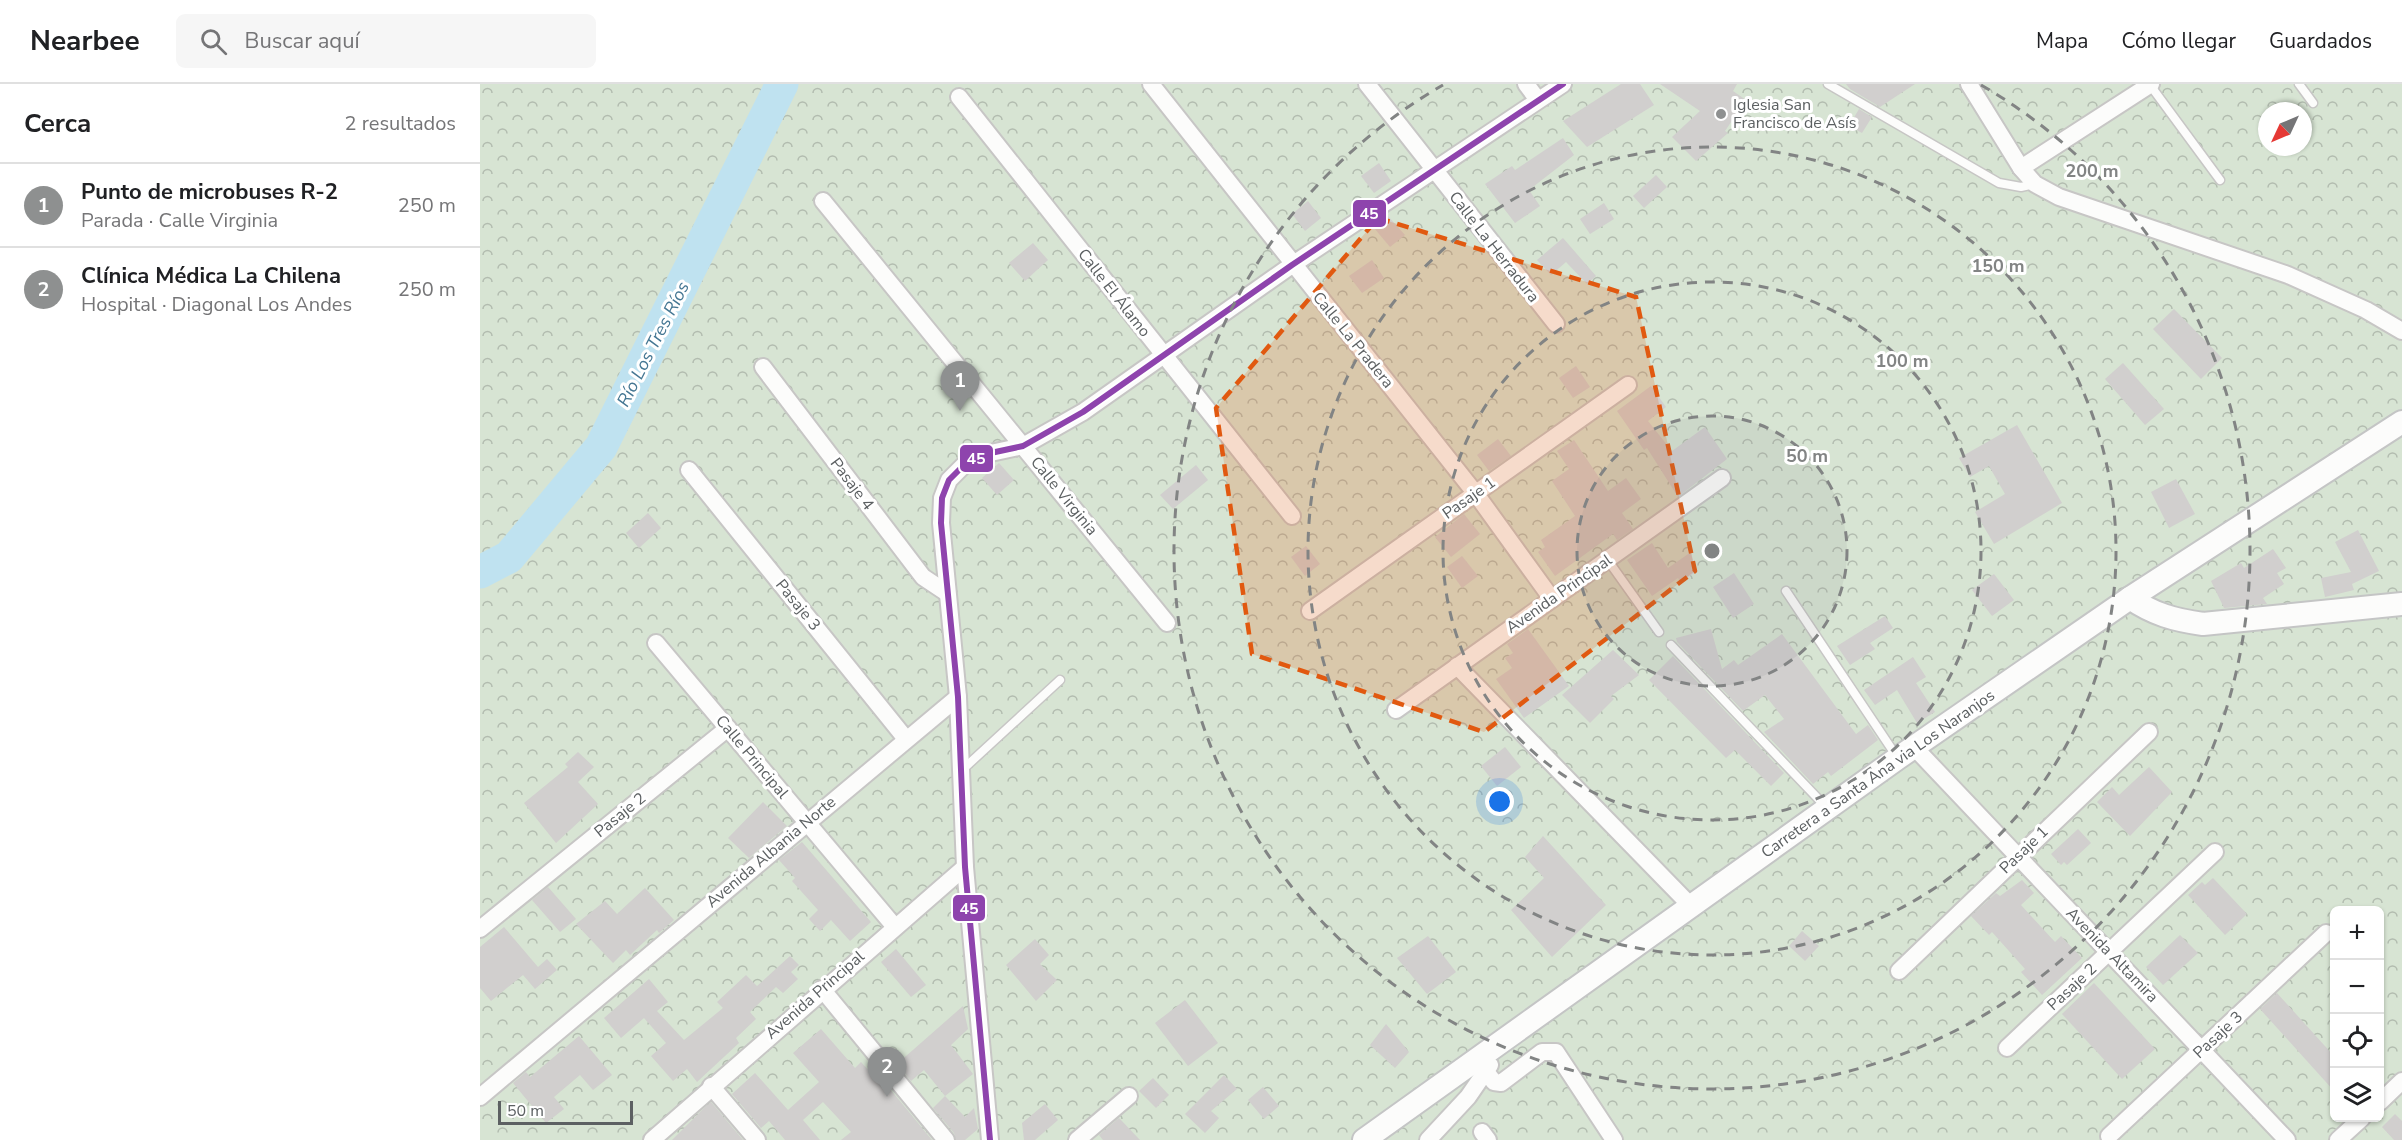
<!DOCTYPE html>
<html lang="es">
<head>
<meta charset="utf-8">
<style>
  body { margin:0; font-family:"Nunito Sans",sans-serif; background:#f6f6f6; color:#202124 }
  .controls { position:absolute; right:18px; bottom:18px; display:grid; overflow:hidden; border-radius:9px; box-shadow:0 2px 4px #0004 }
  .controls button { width:54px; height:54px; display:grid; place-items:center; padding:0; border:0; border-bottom:2px solid #e0e0e0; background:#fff; color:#202124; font:30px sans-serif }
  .compass { position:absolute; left:1778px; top:18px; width:54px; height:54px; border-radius:50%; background:#fff; box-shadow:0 2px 4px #0004; rotate:226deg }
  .scale { position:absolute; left:18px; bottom:15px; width:135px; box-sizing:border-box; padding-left:6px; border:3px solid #5c6062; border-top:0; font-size:16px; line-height:21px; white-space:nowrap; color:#5c6062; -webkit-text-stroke:4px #fff; paint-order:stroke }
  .you { position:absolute; left:1020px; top:718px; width:21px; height:21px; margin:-15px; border:4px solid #fff; border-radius:50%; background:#1a73e8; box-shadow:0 0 0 9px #1a73e833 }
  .badge { display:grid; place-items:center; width:39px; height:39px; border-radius:50%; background:#8e9090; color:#fff; font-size:20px; font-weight:700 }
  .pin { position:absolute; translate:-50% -50px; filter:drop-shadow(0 2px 3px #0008) }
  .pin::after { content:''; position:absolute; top:32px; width:21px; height:18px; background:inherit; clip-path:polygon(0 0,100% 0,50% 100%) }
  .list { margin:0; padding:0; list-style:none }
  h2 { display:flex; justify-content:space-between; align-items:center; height:78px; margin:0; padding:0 24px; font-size:26px }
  h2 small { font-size:20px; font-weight:400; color:#757577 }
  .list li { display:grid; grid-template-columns:39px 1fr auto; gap:18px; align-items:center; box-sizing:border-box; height:84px; padding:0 24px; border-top:2px solid #e0e0e0 }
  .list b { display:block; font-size:22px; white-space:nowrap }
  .list p { margin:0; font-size:20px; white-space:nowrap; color:#757577 }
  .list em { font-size:20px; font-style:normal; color:#757577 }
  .icon { flex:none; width:33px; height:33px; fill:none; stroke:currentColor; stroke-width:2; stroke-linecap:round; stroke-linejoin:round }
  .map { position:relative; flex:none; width:1922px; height:1056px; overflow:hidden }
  header { display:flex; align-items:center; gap:36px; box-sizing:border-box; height:84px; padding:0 30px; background:#fff; border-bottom:2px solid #e0e0e0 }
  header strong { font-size:28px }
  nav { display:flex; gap:33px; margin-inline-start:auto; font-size:21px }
  .search { width:420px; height:54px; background:#f6f6f6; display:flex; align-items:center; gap:15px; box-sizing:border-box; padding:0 21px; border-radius:9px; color:#757577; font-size:22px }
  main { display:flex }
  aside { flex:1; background:#fff }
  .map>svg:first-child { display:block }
</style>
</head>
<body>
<header>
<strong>Nearbee</strong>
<div class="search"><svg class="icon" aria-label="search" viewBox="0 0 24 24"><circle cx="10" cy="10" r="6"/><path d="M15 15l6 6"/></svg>Buscar aquí</div>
<nav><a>Mapa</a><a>Cómo llegar</a><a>Guardados</a></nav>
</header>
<main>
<aside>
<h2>Cerca<small>2 resultados</small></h2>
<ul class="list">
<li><span class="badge">1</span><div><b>Punto de microbuses R-2</b><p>Parada · Calle Virginia</p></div><em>250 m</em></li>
<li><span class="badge">2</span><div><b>Clínica Médica La Chilena</b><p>Hospital · Diagonal Los Andes</p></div><em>250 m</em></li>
</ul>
</aside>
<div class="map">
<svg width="1922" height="1056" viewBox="0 0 1922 1056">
  <defs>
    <pattern id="park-crowns" width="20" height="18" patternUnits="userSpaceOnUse" patternTransform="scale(1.5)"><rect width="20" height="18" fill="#d7e4d3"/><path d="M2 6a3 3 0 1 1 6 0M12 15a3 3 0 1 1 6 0" fill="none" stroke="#b2bcaf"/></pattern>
  </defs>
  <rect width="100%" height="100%" fill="#eae8e6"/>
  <path fill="url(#park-crowns)" fill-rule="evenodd" d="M0,0H1922V1056H0ZM1787,27H1823V63H1787ZM1854,826H1900V1034H1854Z"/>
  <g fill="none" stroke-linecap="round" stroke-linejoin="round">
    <path stroke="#bfe2f0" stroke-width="33" d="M0,488L29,473L121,363L302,0"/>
  </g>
  <g fill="#d1cfce">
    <path d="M1141,0H1160L1174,21L1107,63L1083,37Z"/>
    <path d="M1180,0H1257L1253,7L1266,16L1245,47L1248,49L1216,77L1192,53L1220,27Z"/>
    <path d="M1366,0H1435L1400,23L1370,5Z"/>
    <path d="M1379,25L1392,33L1382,49L1369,42Z"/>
    <path d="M1083,54L1094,71L1049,106L1060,122L1035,139L1005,100L1032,82L1035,86Z"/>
    <path d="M899,79L911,97L894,109L881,92Z"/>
    <path d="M1176,91L1187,103L1164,124L1153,112Z"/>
    <path d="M828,117L841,134L825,147L812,130Z"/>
    <path d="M1124,119L1134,135L1110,150L1100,135Z"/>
    <path d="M908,132L925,151L910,163L894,144Z"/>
    <path d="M1083,154L1116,192L1107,200L1086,178L1071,191L1057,176Z"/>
    <path d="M553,159L568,176L545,197L529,179Z"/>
    <path d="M892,176L904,194L882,209L869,192Z"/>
    <path d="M1694,225L1742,274L1721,295L1673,245Z"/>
    <path d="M1643,279L1684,325L1665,341L1625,295Z"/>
    <path d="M1096,282L1110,303L1093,314L1079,294Z"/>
    <path d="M1171,302L1186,323L1168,337L1192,367L1225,343L1247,375L1198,413L1167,364L1164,366L1137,327Z"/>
    <path d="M1537,341L1582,419L1514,460L1495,428L1525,410L1509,382L1490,393L1479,374Z"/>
    <path d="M1018,355L1031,372L1009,387L997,371Z"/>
    <path d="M1094,356L1128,407L1146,394L1161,415L1142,429L1153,445L1137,456L1133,450L1075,492L1058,468L1065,463L1061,456L1095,432L1072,397L1089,385L1077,367Z"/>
    <path d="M519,379L534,396L517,411L502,394Z"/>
    <path d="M716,381L728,396L693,425L680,411Z"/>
    <path d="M1696,395L1715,430L1689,444L1671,408Z"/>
    <path d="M168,429L181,444L159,464L146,449Z"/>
    <path d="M984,430L1000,450L971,473L955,453Z"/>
    <path d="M1878,446L1899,487L1872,500L1874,506L1845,513L1841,494L1871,488L1855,458Z"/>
    <path d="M1172,459L1188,484L1211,468L1216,488L1200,498L1198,494L1172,512L1147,476Z"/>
    <path d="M826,462L840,480L825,492L811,473Z"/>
    <path d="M1793,465L1806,484L1797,489L1804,500L1783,514L1787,520L1744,524L1731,497L1761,479L1764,484Z"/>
    <path d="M982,472L998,492L982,504L967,483Z"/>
    <path d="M1254,489L1274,520L1253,534L1233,503Z"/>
    <path d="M1514,490L1534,516L1512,532L1492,506Z"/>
    <path d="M1405,532L1413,544L1390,559L1395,565L1370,581L1357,562Z"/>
    <path d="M1048,545L1089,602L1044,634L1016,595L1032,584L1025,574L1033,569L1027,560Z"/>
    <path d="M1231,545L1242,585L1254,576L1258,581L1302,550L1376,650L1388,641L1398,656L1351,692L1348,688L1333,700L1284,648L1304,635L1285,611L1263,627L1197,558L1196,554Z"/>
    <path d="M1133,566L1159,591L1131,612L1134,615L1110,639L1082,611Z"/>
    <path d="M1193,572L1304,689L1291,702L1255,666L1246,674L1169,596Z"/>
    <path d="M1433,573L1446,593L1436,599L1455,628L1437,639L1417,606L1395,621L1384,606Z"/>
    <path d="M1025,663L1041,683L1017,702L1001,682Z"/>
    <path d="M98,668L114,683L98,698L118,720L76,759L44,719L88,683L85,680Z"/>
    <path d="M1669,683L1692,708L1650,752L1617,718L1632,703L1639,711Z"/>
    <path d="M283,718L307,742L269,774L248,754Z"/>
    <path d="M1598,745L1611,759L1587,781L1584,778L1581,781L1571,770Z"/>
    <path d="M1063,752L1126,821L1072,873L1031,826L1064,794L1045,773Z"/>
    <path d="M322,758L391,838L370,857L351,836L340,847L329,835L338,826L312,797L315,794L299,776Z"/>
    <path d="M1733,794L1767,830L1745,851L1708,811L1722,798L1725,801Z"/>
    <path d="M1542,796L1554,809L1541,821L1575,858L1581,852L1602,874L1562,911L1541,888L1545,885L1512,848L1509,851L1491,832L1516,809L1520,812Z"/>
    <path d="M68,803L96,835L80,848L52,816Z"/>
    <path d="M165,804L194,836L179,849L177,846L150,871L146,866L133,879L96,840L125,817L137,830Z"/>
    <path d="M24,843L58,883L67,875L77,886L55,905L43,891L11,917L0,904V863Z"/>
    <path d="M1322,847L1339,862L1325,877L1309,862Z"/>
    <path d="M1700,851L1718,869L1683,901L1666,883Z"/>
    <path d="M948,852L976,888L947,910L917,874Z"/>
    <path d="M555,855L569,871L560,880L577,896L556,917L526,881Z"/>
    <path d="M416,865L446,901L431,913L401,878Z"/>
    <path d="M310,872L319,881L311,888L318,895L303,909L296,903L270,928L276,935L256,954L259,959L217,998L207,985L193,997L171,972L186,959L164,934L141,954L124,934L169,895L188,918L177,927L204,956L243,924L237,918L266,891L277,902Z"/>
    <path d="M1614,899L1675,965L1642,995L1582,930Z"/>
    <path d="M1797,909L1854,972V1007L1780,925Z"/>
    <path d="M705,916L738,959L708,982L675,939Z"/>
    <path d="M483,922L488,945L471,961L493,990L465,1012L444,986L431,997L417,980Z"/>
    <path d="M906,940L929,968L915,984L890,961Z"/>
    <path d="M341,945L375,984L381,978L398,997L401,994L452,1056H361L371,1048L343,1018L323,1036L340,1056H305L289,1037L281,1044L252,1010L275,989L308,1026L339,998L313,969Z"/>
    <path d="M99,952L132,991L113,1006L100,991L74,1013L84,1025L66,1039L33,999L46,988L50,993Z"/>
    <path d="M744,991L757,1005L731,1027L739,1034L725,1049L705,1030Z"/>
    <path d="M673,994L689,1011L676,1024L659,1007Z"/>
    <path d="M783,1003L799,1022L784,1035L768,1016Z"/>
    <path d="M465,1012L485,1033L494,1024L498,1045L485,1056H476L474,1049L453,1024Z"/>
    <path d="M231,1018L263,1056H192L224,1024Z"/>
    <path d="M565,1020L578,1036L555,1056H544L542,1039Z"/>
    <path d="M1915,1030L1922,1037V1056H1914L1902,1043Z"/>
    <path d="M639,1034L660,1056H623L619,1051Z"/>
  </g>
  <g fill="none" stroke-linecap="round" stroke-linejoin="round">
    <g stroke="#c7c6c5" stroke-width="11">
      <g id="lane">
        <path d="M1348,0L1519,99L1541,103L1555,100"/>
        <path d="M1819,0L1833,19"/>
        <path d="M1670,1L1740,96"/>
        <path d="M1127,475L1179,548"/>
        <path d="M1306,507L1417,673"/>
        <path d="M1191,561L1347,724"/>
        <path d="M481,687L580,596"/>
      </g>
    </g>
    <g stroke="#c7c6c5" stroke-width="20">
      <g id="street">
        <path d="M671,0L996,410L1072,515"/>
        <path d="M887,0L1076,240"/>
        <path d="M1046,0L1058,16"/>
        <path d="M1489,0L1541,84L1555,100L1579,113L1808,191L1886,226L1922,247"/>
        <path d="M479,13L812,432"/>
        <path d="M1541,84L1671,0"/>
        <path d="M343,117L687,539"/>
        <path d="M283,283L443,493L467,509"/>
        <path d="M209,386L426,655"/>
        <path d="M830,527L1148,301"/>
        <path d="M176,559L415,843"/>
        <path d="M977,582L1211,822"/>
        <path d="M916,626L1242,394"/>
        <path d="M1434,663L1807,1056"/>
        <path d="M0,845L248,644"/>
        <path d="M1419,887L1669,648"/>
        <path d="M342,905L466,1056"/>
        <path d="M1527,964L1735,768"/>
        <path d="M1007,989L1014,998L1021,999L1062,968H1076L1134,1056"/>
        <path d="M231,1002L277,1056"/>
        <path d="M0,1013L478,613"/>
        <path d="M1900,1018L1922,997"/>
        <path d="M1002,1048L1008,1056"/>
        <path d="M1629,1052L1846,849"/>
        <path d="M172,1056L485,783"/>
        <path d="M510,1056L485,783L478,613L461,439L462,414L469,396L485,380L506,370L543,362L603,328L812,181L1083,0"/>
        <path d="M597,1056L649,1012"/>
        <path d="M948,1056L988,1013L1010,981"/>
        <path d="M1858,1056L1882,1034"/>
      </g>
    </g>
    <g stroke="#c4c5c5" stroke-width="26">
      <g id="secondary">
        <path d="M1650,514C1673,530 1694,536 1723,540L1922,520"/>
        <path d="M884,1056L1418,674L1650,514L1922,338"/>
      </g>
    </g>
    <use href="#lane" stroke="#fcfcfb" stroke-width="8"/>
    <use href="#street" stroke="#fcfcfb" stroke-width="16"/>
    <use href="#secondary" stroke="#fcfcfb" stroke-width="22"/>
    <g stroke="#fff" stroke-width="10">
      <path id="bus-1" d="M510,1056L485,783L478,613L461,439L462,414L469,396L485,380L506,370L543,362L603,328L812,181L1083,0"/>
    </g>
    <use href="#bus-1" stroke="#8e44ad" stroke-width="6"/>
  </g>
  <path fill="#e15910" fill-opacity="0.2" stroke="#e15910" stroke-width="4.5" stroke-dasharray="12 8" stroke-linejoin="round" d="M898,134L1156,213L1215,487L1004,648L772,570L736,324Z"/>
  <circle cx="1232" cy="467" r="135" fill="#828484" fill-opacity=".12"/>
  <g fill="none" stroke="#828484" stroke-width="3" stroke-dasharray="10 8">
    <circle cx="1232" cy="467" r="135"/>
    <circle cx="1232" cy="467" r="269"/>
    <circle cx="1232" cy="467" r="404"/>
    <path d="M1501 1A538 538 0 1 1 963 1"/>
  </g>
  <circle fill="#8e9090" stroke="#fff" stroke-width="2" cx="1241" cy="30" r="6"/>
  <g text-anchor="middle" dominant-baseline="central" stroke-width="6" stroke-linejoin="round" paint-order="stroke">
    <g font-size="16" fill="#5c6062" stroke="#fff" text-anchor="start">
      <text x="1253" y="21">Iglesia San<tspan x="1253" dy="18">Francisco de Asís</tspan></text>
    </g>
    <g font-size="16" fill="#5c6062" stroke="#fff">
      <text transform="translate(1014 163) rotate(52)">Calle La Herradura</text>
      <text transform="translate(634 209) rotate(52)">Calle El Álamo</text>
      <text transform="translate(873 256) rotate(51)">Calle La Pradera</text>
      <text transform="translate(372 400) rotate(53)">Pasaje 4</text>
      <text transform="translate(584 412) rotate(51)">Calle Virginia</text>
      <text transform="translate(989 414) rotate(-35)">Pasaje 1</text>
      <text transform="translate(1079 510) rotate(-35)">Avenida Principal</text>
      <text transform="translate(318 521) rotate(51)">Pasaje 3</text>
      <text transform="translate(272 673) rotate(50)">Calle Principal</text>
      <text transform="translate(1398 690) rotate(-35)">Carretera a Santa Ana via Los Naranjos</text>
      <text transform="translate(140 731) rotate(-39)">Pasaje 2</text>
      <text transform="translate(1544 766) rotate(-44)">Pasaje 1</text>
      <text transform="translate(291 768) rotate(-40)">Avenida Albania Norte</text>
      <text transform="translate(1632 871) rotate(46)">Avenida Altamira</text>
      <text transform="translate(1592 903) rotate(-43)">Pasaje 2</text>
      <text transform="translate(335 911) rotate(-41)">Avenida Principal</text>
      <text transform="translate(1738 951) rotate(-43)">Pasaje 3</text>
    </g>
    <g font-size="18" font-style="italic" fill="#457793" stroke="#fff">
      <text transform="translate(173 260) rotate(-63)">Río Los Tres Ríos</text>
    </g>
  </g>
  <circle cx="1232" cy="467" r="9" fill="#828484" stroke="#fff" stroke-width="3"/>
  <g font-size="18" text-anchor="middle" font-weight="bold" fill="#828484" stroke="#fff" stroke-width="6" stroke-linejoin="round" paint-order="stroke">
    <text x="1612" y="93">200 m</text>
    <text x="1518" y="188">150 m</text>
    <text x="1422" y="283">100 m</text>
    <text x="1327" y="378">50 m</text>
  </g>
  <g stroke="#fff" stroke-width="2">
    <rect x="872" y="115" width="35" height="29" rx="6" fill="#8e44ad"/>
    <rect x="479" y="360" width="35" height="29" rx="6" fill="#8e44ad"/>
    <rect x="472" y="810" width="34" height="28" rx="6" fill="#8e44ad"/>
  </g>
  <g font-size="16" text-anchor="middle" font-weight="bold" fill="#fff">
    <text x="889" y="135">45</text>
    <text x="496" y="380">45</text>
    <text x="489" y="830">45</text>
  </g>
</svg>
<div class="controls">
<button>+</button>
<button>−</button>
<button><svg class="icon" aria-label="locate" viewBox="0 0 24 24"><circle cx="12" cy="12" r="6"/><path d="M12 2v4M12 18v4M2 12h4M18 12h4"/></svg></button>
<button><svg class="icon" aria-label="layers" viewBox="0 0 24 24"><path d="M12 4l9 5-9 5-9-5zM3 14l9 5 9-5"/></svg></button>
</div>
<svg class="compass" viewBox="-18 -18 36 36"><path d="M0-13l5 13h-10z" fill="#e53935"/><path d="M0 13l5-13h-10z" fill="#757577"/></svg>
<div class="scale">50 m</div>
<div class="you"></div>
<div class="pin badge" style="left:480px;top:327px">1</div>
<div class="pin badge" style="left:407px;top:1013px">2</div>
</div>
</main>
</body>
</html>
